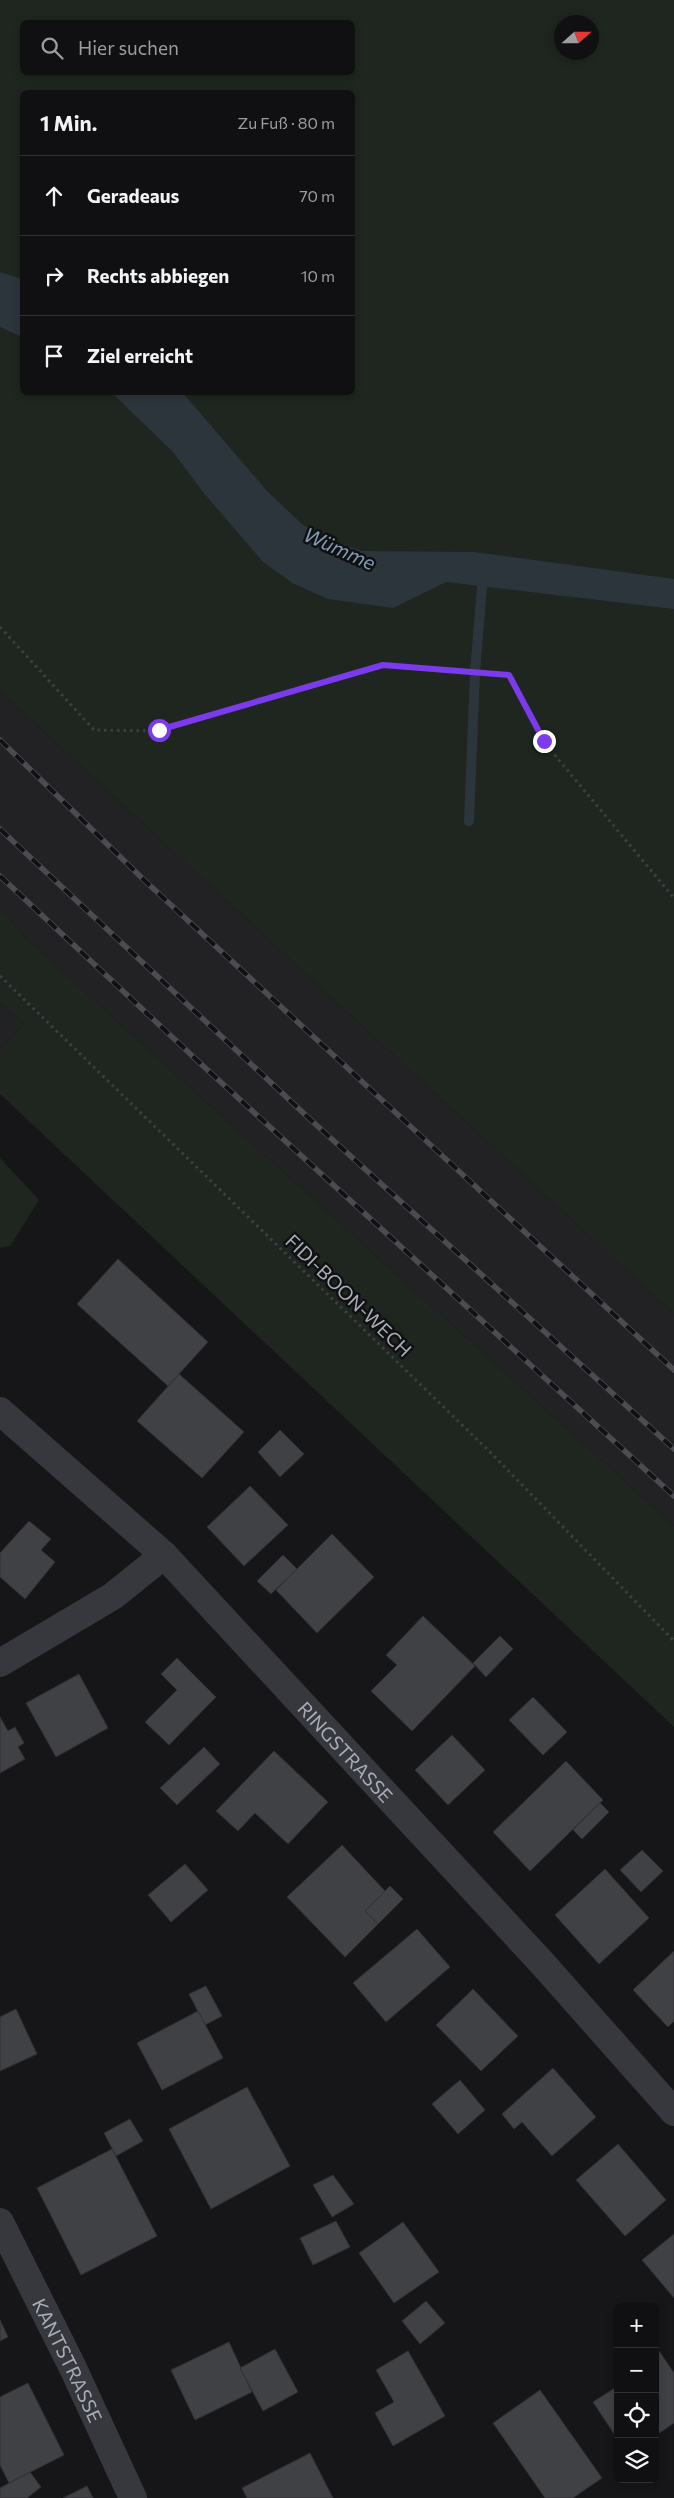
<!DOCTYPE html>
<html lang="de">
<head>
<meta charset="utf-8">
<style>
  body { margin:0; font-family:Commissioner,sans-serif; background:#1e1e20; color:#f1f3f6 }
  .controls { position:absolute; right:15px; bottom:15px; display:grid; overflow:hidden; border-radius:8px; box-shadow:0 2px 8px #0003 }
  .controls button { width:45px; height:45px; display:grid; place-items:center; padding:0; border:0; border-bottom:1px solid #303032; background:#101012; color:#f1f3f6; font:25px sans-serif }
  .compass { position:absolute; left:554px; top:15px; width:45px; height:45px; border-radius:50%; background:#101012; box-shadow:0 2px 8px #0003; rotate:69deg }
  .stop { position:absolute; width:15px; height:15px; margin:-11px; border:4px solid #7c3aed; border-radius:50%; background:#fff }
  .stop.end { background:#7c3aed; border-color:#fff; box-shadow:0 1px 5px #0008 }
  .list { margin:0; padding:0; list-style:none }
  h2 { display:flex; justify-content:space-between; align-items:center; height:65px; margin:0; padding:0 20px; font-size:21px }
  h2 small { font-size:16px; font-weight:400; color:#9c9d9f }
  .list li { display:grid; grid-template-columns:32px 1fr auto; gap:15px; align-items:center; box-sizing:border-box; height:80px; padding:0 20px; border-top:1px solid #303032 }
  .list b { display:block; font-size:19px; white-space:nowrap }
  .list em { font-size:16px; font-style:normal; color:#9c9d9f }
  .icon { flex:none; width:28px; height:28px; fill:none; stroke:currentColor; stroke-width:2; stroke-linecap:round; stroke-linejoin:round }
  .map { position:relative; flex:none; width:674px; height:2498px; overflow:hidden }
  .search { position:absolute; background:#101012; box-shadow:0 2px 8px #0003; left:20px; top:20px; width:335px; height:55px; display:flex; align-items:center; gap:12px; box-sizing:border-box; padding:0 18px; border-radius:8px; color:#9c9d9f; font-size:19px }
  .panel { position:absolute; background:#101012; box-shadow:0 2px 8px #0003; left:20px; top:90px; width:335px; height:305px; border-radius:8px }
  .map>svg:first-child { display:block }
</style>
</head>
<body>
<div class="map">
<svg width="674" height="2498" viewBox="0 0 674 2498">
  <rect width="100%" height="100%" fill="#161618"/>
  <g fill="#222225">
    <path d="M0,691L674,1314V1526L108,1013L24,936L0,907Z"/>
    <path d="M0,1002L24,1024L0,1049Z"/>
  </g>
  <g fill="#1e261f" fill-rule="evenodd">
    <path d="M0,0H674V1314L0,691ZM22,22H352V72H22ZM562,22H592V52H562ZM22,92H352V392H22Z"/>
    <path d="M0,907L24,936L108,1013L674,1526V1727L0,1094V1049L24,1024L0,1002Z"/>
    <path d="M0,1158L39,1200L10,1246L0,1248Z"/>
  </g>
  <g fill="#2c353c">
    <path d="M0,272L22,279V337L0,327Z"/>
    <path d="M112,393H183L267,491L303,525L336,542L362,551L474,552L674,579V609L446,582L393,608L328,599L294,584L263,562L203,492L173,452Z"/>
  </g>
  <g fill="none" stroke-linecap="round" stroke-linejoin="round">
    <path stroke="#2c353c" stroke-width="10" d="M469,821L475,672L483,575"/>
  </g>
  <g fill="#404145" stroke="#303034">
    <path d="M118,1259L208,1342L168,1386L77,1304Z"/>
    <path d="M179,1374L244,1432L202,1478L137,1421Z"/>
    <path d="M280,1430L304,1454L280,1477L258,1452Z"/>
    <path d="M250,1486L288,1525L244,1566L207,1527Z"/>
    <path d="M29,1521L51,1539L41,1550L55,1562L25,1599L0,1577V1553Z"/>
    <path d="M332,1534L374,1577L317,1633L276,1590Z"/>
    <path d="M283,1555L297,1569L271,1594L257,1581Z"/>
    <path d="M423,1616L475,1666L412,1731L371,1691L397,1665L386,1655Z"/>
    <path d="M500,1636L513,1649L486,1677L473,1663Z"/>
    <path d="M177,1658L216,1697L169,1745L145,1722L177,1690L161,1674Z"/>
    <path d="M79,1674L108,1728L56,1757L26,1703Z"/>
    <path d="M533,1697L567,1732L543,1755L509,1720Z"/>
    <path d="M0,1717L8,1731L15,1727L24,1743L18,1747L25,1759L0,1773Z"/>
    <path d="M452,1735L485,1770L448,1805L415,1770Z"/>
    <path d="M204,1747L220,1764L177,1805L160,1788Z"/>
    <path d="M274,1751L328,1802L288,1844L255,1813L238,1831L216,1811Z"/>
    <path d="M566,1761L603,1800L530,1871L493,1832Z"/>
    <path d="M600,1803L609,1812L582,1839L573,1830Z"/>
    <path d="M342,1845L385,1891L365,1911L378,1924L345,1957L287,1897Z"/>
    <path d="M642,1850L663,1871L641,1892L620,1870Z"/>
    <path d="M185,1864L208,1890L171,1922L148,1895Z"/>
    <path d="M605,1869L649,1918L599,1964L555,1915Z"/>
    <path d="M390,1886L403,1899L378,1924L365,1911Z"/>
    <path d="M417,1929L450,1967L386,2022L353,1983Z"/>
    <path d="M674,1951V2021L668,2027L633,1990Z"/>
    <path d="M206,1986L222,2016L205,2025L189,1994Z"/>
    <path d="M473,1989L518,2036L481,2071L436,2025Z"/>
    <path d="M16,2009L37,2054L0,2071V2017Z"/>
    <path d="M198,2011L223,2058L162,2090L137,2043Z"/>
    <path d="M553,2068L596,2117L552,2156L522,2122L514,2129L502,2114Z"/>
    <path d="M460,2080L485,2110L458,2134L432,2104Z"/>
    <path d="M247,2087L290,2166L211,2209L169,2129Z"/>
    <path d="M130,2119L143,2141L116,2156L104,2133Z"/>
    <path d="M618,2144L666,2200L625,2236L576,2180Z"/>
    <path d="M112,2149L157,2236L81,2275L37,2188Z"/>
    <path d="M333,2175L354,2204L332,2217L313,2185Z"/>
    <path d="M336,2221L350,2247L313,2265L300,2238Z"/>
    <path d="M403,2222L439,2272L394,2303L359,2253Z"/>
    <path d="M674,2234V2298L642,2260Z"/>
    <path d="M426,2301L445,2323L420,2344L402,2321Z"/>
    <path d="M0,2320L8,2337L0,2341Z"/>
    <path d="M229,2342L252,2392L195,2420L171,2370Z"/>
    <path d="M655,2345L674,2373V2423L655,2436Z"/>
    <path d="M275,2349L298,2392L263,2411L240,2368Z"/>
    <path d="M408,2351L445,2416L393,2446L375,2413L394,2402L376,2370Z"/>
    <path d="M28,2383L64,2455L9,2483L0,2465V2397Z"/>
    <path d="M618,2386V2440L593,2402Z"/>
    <path d="M540,2390L602,2478L573,2498H545L493,2423Z"/>
    <path d="M310,2453L333,2498H247L242,2488Z"/>
    <path d="M30,2472L41,2487L27,2498H0V2488Z"/>
    <path d="M87,2486L93,2498H63Z"/>
  </g>
  <g fill="none" stroke-linecap="round" stroke-linejoin="round">
    <g stroke="#3d3f44" stroke-width="3" stroke-dasharray="2.5 4" stroke-linecap="butt">
      <path d="M0,627L94,730L159,731L383,665L509,675L543,741L674,898"/>
      <path d="M0,976L492,1454L674,1641"/>
    </g>
    <g stroke="#37383d" stroke-width="28">
      <path id="s1" d="M0,1411L164,1555L542,1963L674,2112"/>
      <path d="M0,1663L113,1596L164,1555"/>
      <path id="s2" d="M0,2222L72,2366L133,2498"/>
    </g>
    <g stroke="#4a4c52" stroke-width="5.5">
      <g id="rail">
        <path d="M0,740L144,880L674,1370"/>
        <path d="M0,829L313,1122L674,1449"/>
        <path d="M0,876L201,1064L674,1496"/>
      </g>
    </g>
    <use href="#rail" stroke="#111113" stroke-width="4" stroke-dasharray="11" stroke-linecap="butt"/>
  </g>
  <g fill="none" stroke-linecap="round" stroke-linejoin="round">
    <path stroke="#7c3aed" stroke-width="6" d="M159,730L383,665L509,675L544,741"/>
  </g>
  <g text-anchor="middle" dominant-baseline="central" stroke-width="5" stroke-linejoin="round" paint-order="stroke">
    <g font-size="19" fill="#a8adb8" stroke="#111113">
      <text transform="translate(349 1295) rotate(44)">FIDI-BOON-WECH</text>
      <text stroke="none"><textPath href="#s1" startOffset="486">RINGSTRASSE</textPath></text>
      <text stroke="none"><textPath href="#s2" startOffset="154">KANTSTRASSE</textPath></text>
    </g>
    <g font-size="20" font-style="italic" fill="#7f9bb3" stroke="#111113">
      <text transform="translate(340 548) rotate(24)">Wümme</text>
    </g>
  </g>
</svg>
<div class="controls">
<button>+</button>
<button>−</button>
<button><svg class="icon" aria-label="locate" viewBox="0 0 24 24"><circle cx="12" cy="12" r="6"/><path d="M12 2v4M12 18v4M2 12h4M18 12h4"/></svg></button>
<button><svg class="icon" aria-label="layers" viewBox="0 0 24 24"><path d="M12 4l9 5-9 5-9-5zM3 14l9 5 9-5"/></svg></button>
</div>
<svg class="compass" viewBox="-18 -18 36 36"><path d="M0-13l5 13h-10z" fill="#e53935"/><path d="M0 13l5-13h-10z" fill="#9c9d9f"/></svg>
<div class="stop" style="left:159px;top:730px"></div>
<div class="stop end" style="left:544px;top:741px"></div>
<div class="search"><svg class="icon" aria-label="search" viewBox="0 0 24 24"><circle cx="10" cy="10" r="6"/><path d="M15 15l6 6"/></svg>Hier suchen</div>
<section class="panel">
<h2>1 Min.<small>Zu Fuß · 80 m</small></h2>
<ul class="list">
<li><svg class="icon" aria-label="ahead" viewBox="0 0 24 24"><path d="M12 20V5M6 11l6-6 6 6"/></svg><div><b>Geradeaus</b></div><em>70 m</em></li>
<li><svg class="icon" aria-label="right" viewBox="0 0 24 24"><path d="M7 20v-9h11M14 6l5 5-5 5"/></svg><div><b>Rechts abbiegen</b></div><em>10 m</em></li>
<li><svg class="icon" aria-label="arrive" viewBox="0 0 24 24"><path d="M6 21V4h12l-3 4 3 4H6"/></svg><div><b>Ziel erreicht</b></div></li>
</ul>
</section>
</div>
</body>
</html>
